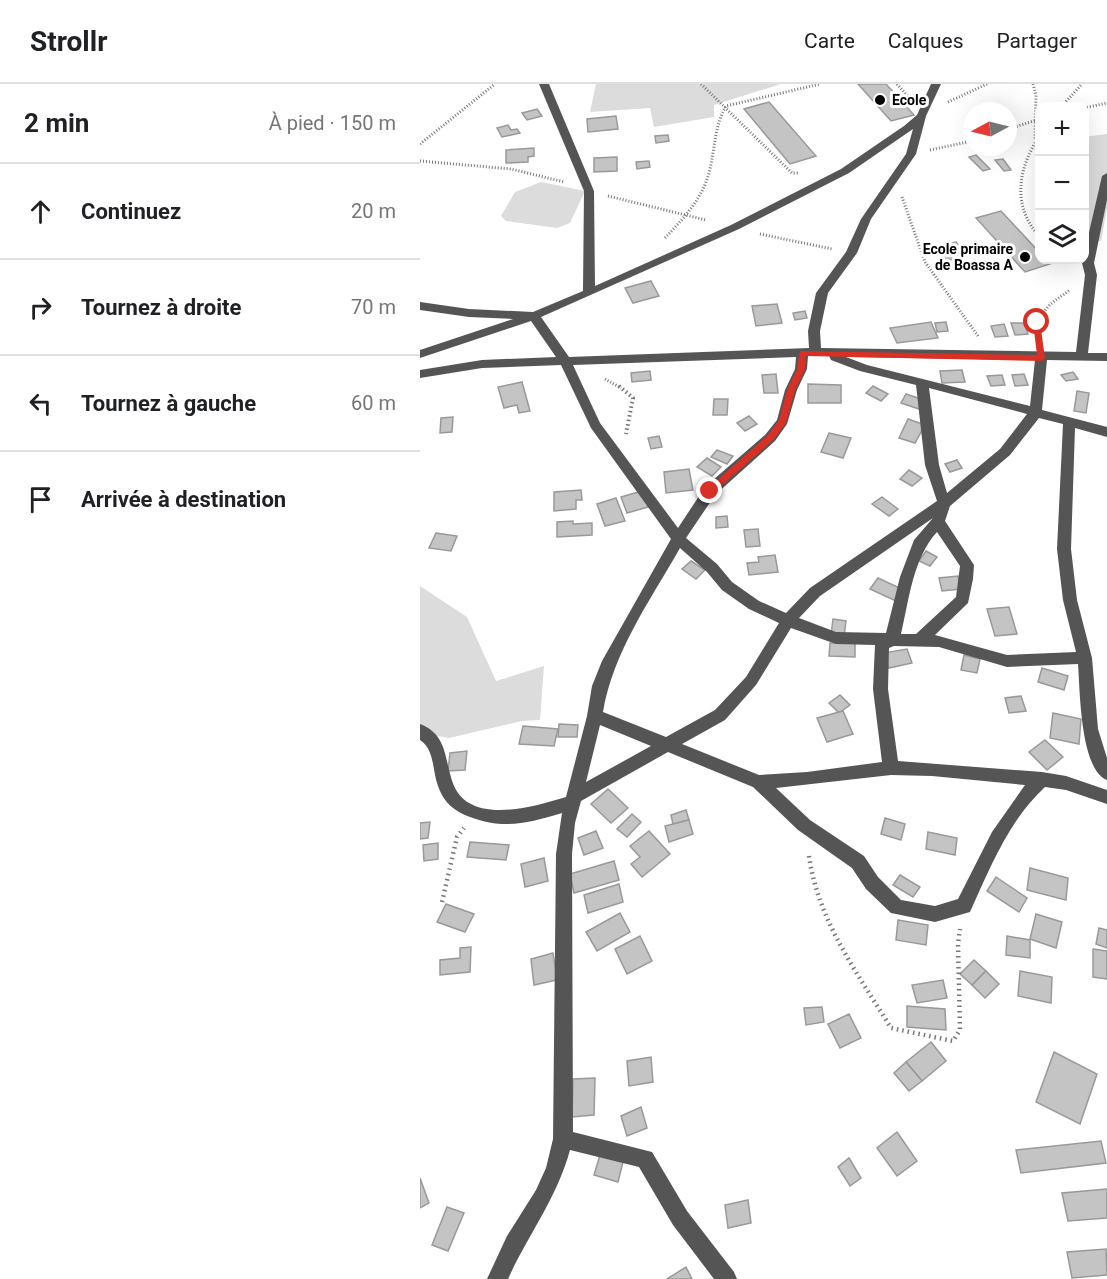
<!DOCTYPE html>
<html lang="fr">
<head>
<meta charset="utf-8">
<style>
  body { margin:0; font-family:Roboto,sans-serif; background:#f6f6f6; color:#202124 }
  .controls { position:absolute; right:18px; top:18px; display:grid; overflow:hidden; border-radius:12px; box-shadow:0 6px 24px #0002 }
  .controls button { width:54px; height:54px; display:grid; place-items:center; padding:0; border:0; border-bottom:2px solid #e0e0e0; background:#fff; color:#202124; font:30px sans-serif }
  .compass { position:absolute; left:543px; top:18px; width:54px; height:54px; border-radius:50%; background:#fff; box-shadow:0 6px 24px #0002; rotate:263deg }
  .stop { position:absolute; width:18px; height:18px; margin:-14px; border:4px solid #d93025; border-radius:50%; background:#fff }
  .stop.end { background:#d93025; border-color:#fff; box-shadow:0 2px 6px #0008 }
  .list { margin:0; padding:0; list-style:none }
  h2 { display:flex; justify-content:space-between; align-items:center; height:78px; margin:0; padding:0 24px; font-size:26px }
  h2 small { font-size:20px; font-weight:400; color:#757577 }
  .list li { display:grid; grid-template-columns:39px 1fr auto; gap:18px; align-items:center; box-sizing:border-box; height:96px; padding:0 24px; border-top:2px solid #e0e0e0 }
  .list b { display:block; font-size:22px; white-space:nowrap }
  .list em { font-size:20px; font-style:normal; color:#757577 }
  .icon { flex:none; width:33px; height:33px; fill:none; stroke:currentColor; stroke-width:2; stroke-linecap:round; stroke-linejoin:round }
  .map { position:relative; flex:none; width:687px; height:1195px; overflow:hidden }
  header { display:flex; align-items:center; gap:36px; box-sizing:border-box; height:84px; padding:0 30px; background:#fff; border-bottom:2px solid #e0e0e0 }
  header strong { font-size:28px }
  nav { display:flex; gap:33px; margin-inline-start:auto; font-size:21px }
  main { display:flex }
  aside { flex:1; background:#fff }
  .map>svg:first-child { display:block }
</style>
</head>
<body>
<header>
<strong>Strollr</strong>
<nav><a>Carte</a><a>Calques</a><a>Partager</a></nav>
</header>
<main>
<aside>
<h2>2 min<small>À pied · 150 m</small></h2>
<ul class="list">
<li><svg class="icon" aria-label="ahead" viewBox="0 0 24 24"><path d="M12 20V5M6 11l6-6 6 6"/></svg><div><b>Continuez</b></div><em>20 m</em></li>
<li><svg class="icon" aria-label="right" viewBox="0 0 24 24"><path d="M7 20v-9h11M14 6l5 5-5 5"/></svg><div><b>Tournez à droite</b></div><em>70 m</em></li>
<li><svg class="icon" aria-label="left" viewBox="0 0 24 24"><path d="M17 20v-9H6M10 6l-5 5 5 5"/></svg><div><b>Tournez à gauche</b></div><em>60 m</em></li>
<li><svg class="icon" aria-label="arrive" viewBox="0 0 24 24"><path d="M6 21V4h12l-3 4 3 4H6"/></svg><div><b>Arrivée à destination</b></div></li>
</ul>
</aside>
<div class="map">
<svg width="687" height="1195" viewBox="0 0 687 1195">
  <rect width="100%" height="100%" fill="#fff"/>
  <g fill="#dcdcdc">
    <path d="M176,0H361L294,21V33L234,43L230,24L170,28Z"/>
    <path d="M687,50V124L681,157L665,155L664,53Z"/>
    <path d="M121,98L165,107L150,139L137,144L86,137L81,132L95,108Z"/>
    <path d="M0,502L47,533L76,597L124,582L120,636L102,637L29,654L0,649Z"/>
  </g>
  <g fill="#c4c4c4" stroke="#999" stroke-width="1.5">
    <path d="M438,0H466L494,31L471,37Z"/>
    <path d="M349,18L396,72L370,80L324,25Z"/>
    <path d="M117,25L122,32L107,36L102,29Z"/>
    <path d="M196,32L198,45L168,48L167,35Z"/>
    <path d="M88,41L91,46L97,45L100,49L82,53L77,44Z"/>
    <path d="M248,51L249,57L236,59L235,52Z"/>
    <path d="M114,64V72L108,73V78L86,79V66Z"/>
    <path d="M556,71L570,85L563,87L549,73Z"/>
    <path d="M197,73V87L174,88V74Z"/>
    <path d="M583,75L591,86L584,87L575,76Z"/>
    <path d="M229,77L230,83L217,85L216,78Z"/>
    <path d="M581,127L620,169V176H626L630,180L605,188L556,134Z"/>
    <path d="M536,158L547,172L526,177L515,163Z"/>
    <path d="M231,197L239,212L213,219L205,204Z"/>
    <path d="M357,220L362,239L336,242L332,222Z"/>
    <path d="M385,227L387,234L375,236L373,229Z"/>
    <path d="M511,238L518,254L477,259L470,244Z"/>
    <path d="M526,238L528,247L517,248L515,239Z"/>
    <path d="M591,239H604L608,250L595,251Z"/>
    <path d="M584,240L588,252L575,253L571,242Z"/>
    <path d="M542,286L545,298L522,299L520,287Z"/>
    <path d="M230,287L231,296L212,298L211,289Z"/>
    <path d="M653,288L658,295L646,297L641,291Z"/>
    <path d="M356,290L358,309H344L342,291Z"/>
    <path d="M604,290L608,301L595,302L592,291Z"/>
    <path d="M582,291L585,301L571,302L567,292Z"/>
    <path d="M102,298L110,327L99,329L97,321L84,324L78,303Z"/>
    <path d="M388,300L421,301V319H388Z"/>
    <path d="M453,302L468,310L461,317L446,309Z"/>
    <path d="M657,307L669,309L666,329L654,327Z"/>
    <path d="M486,310L504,316L499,325L481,319Z"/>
    <path d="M294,315H308L307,331H293Z"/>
    <path d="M329,332L337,340L325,347L317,339Z"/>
    <path d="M33,333L32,348L20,349L21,334Z"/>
    <path d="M488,335L505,341L495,359L479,354Z"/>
    <path d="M409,349L431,354L423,374L401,368Z"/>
    <path d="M239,352L242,363L231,365L228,354Z"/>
    <path d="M297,366L313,372L307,380L291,373Z"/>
    <path d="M287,374L301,383L292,392L277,383Z"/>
    <path d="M537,376L542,384L530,388L525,380Z"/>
    <path d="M269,385L273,406L246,409L244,388Z"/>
    <path d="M489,386L502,394L492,402L480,395Z"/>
    <path d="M161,406L162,416H156V425L134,427V408Z"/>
    <path d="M222,407L228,423L207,429L201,413Z"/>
    <path d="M462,413L478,425L469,432L452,420Z"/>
    <path d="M196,414L205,437L185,442L177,420Z"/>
    <path d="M307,432L308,443L296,444V433Z"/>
    <path d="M153,437V440L172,439V451L137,453V438Z"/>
    <path d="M338,445L340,462L326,463L324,446Z"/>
    <path d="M16,449L37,452L31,467L9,464Z"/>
    <path d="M506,467L517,473L510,482L499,477Z"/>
    <path d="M355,471L358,488L329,491L327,479L339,478L338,473Z"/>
    <path d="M271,477L285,486L276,495L262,485Z"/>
    <path d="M538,492L541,505L522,507L519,494Z"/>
    <path d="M458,494L484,506L476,517L450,505Z"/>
    <path d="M589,523L597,550L575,552L567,525Z"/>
    <path d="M413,535L426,537L424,553L411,551Z"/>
    <path d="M410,559H435V573L409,572Z"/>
    <path d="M487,565L492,579L469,584L464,569Z"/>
    <path d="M544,571L560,575L557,589L541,586Z"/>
    <path d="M622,584L648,592L644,606L618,598Z"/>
    <path d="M420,611L430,621L419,629L409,619Z"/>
    <path d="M601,612L606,627L589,629L585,614Z"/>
    <path d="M423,627L433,650L407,658L397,634Z"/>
    <path d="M633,629L661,635L659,660L630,654Z"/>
    <path d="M139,640L158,641L157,653H138Z"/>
    <path d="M103,642L138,645L134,662L99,660Z"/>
    <path d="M625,656L643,673L627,686L609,668Z"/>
    <path d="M47,667L45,686L28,687L30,669Z"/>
    <path d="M188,705L208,724L191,739L171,720Z"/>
    <path d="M266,726L269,736L253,740L251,731Z"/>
    <path d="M212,730L221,738L207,753L197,745Z"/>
    <path d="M465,734L485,740L481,756L461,750Z"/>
    <path d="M269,736L273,750L249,758L245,742Z"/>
    <path d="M10,738L8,754L0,755V739Z"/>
    <path d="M176,747L183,764L164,771L158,754Z"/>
    <path d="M229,747L250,770L222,793L211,780L220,773L210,762Z"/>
    <path d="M508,748L537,754L535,771L506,765Z"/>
    <path d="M50,758L89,761L86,776L47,773Z"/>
    <path d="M18,759V775L4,777L3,761Z"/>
    <path d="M124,774L128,797L105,803L101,780Z"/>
    <path d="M194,777L199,796L154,809L150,790Z"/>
    <path d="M610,784L648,794L646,816L607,806Z"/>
    <path d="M480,791L500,803L493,813L473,801Z"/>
    <path d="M576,793L607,814L599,828L567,807Z"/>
    <path d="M199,800L203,818L168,829L164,811Z"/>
    <path d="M26,820L54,830L45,848L17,838Z"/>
    <path d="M200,829L210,848L177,867L166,848Z"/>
    <path d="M616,830L642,838L636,864L610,855Z"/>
    <path d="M478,836L508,841L506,861L476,856Z"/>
    <path d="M679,844L687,846V864L676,860Z"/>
    <path d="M220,852L232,877L207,890L195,865Z"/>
    <path d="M587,852L610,856V874L586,871Z"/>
    <path d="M51,863L50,888L20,891V876L40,874V864Z"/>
    <path d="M673,865L687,867V895L673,893Z"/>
    <path d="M133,869L137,896L114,901L111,875Z"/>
    <path d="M554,876L566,887L552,901L540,890Z"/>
    <path d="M566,887L579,900L565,914L552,901Z"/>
    <path d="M600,887L632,893L631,919L598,912Z"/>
    <path d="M523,896L527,914L497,919L492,901Z"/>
    <path d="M487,922L525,925L526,946L487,943Z"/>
    <path d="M402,923L404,938L386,941L384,924Z"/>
    <path d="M429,930L441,954L420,964L408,940Z"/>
    <path d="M511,958L526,977L502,997L486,978Z"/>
    <path d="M634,968L677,990L660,1040L616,1018Z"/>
    <path d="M231,973L233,998L209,1002L207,977Z"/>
    <path d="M486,978L502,997L489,1007L474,989Z"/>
    <path d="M175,994L174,1031L152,1033L153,995Z"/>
    <path d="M221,1023L227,1044L207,1052L201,1032Z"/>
    <path d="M477,1048L497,1077L477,1092L457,1064Z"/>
    <path d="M681,1057L686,1079L601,1089L596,1066Z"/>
    <path d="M180,1071L203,1078L198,1098L174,1091Z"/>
    <path d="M429,1074L441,1094L430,1102L418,1083Z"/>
    <path d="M0,1094L9,1119L0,1124Z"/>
    <path d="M687,1105V1134L648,1137L642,1109Z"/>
    <path d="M328,1116L331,1139L308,1144L305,1121Z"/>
    <path d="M27,1123L44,1129L28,1167L12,1161Z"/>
    <path d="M686,1165L687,1191L652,1194L647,1168Z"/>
    <path d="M266,1183L272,1195H247Z"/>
  </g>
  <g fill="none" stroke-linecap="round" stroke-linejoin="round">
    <g stroke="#777" stroke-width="3" stroke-dasharray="1 2" stroke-linecap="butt">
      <path d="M281,0L372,89H379"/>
      <path d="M477,0L490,15"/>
      <path d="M613,0L616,11L615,56"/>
      <path d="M528,18L567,0"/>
      <path d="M642,22L662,0"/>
      <path d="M664,24L687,19"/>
      <path d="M588,45L620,35"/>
      <path d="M620,51C598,84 591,122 620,153"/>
      <path d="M0,60L75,0"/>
      <path d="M510,66L552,57"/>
      <path d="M0,77L91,85L144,98"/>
      <path d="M188,112L286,136"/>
      <path d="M482,113L505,178L558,252"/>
      <path d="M340,150L412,165"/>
      <path d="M245,154C263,135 282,115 289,89C295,66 294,43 306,22L400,0"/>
      <path d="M619,255C617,226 629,221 650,206"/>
      <path d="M185,295L201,304"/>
    </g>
    <path stroke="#777" stroke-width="4" stroke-dasharray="1.5 3" stroke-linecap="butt" d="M199,302L213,314L206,350"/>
    <g stroke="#777" stroke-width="4.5" stroke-dasharray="1.5 4" stroke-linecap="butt">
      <path d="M389,772C398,837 438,890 471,944L533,957L540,946L538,860L540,845"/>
      <path d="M22,818L37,753L44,744"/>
    </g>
    <path fill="#555" fill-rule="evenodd" d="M119,0H129L174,107L175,202L311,141L421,85L484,42L497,31L511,0H521L506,32L496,70L451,135L437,169L408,209L400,247L401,264L656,268L665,191L662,179L682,92L687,89V116L674,179L677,191L668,269H687V277L627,276L622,326L687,343V353L655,344L651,465L657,516L672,574L678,645L687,674V696C660,686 660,605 658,580L587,583L519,563L474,562L469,564L468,605L478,677L622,688L646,692L687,706V720L646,706L625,703C589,736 570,784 550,828L515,838L471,829L446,805L432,784L378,746L333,703L248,668L161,717L155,739L152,770L153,1048L232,1068L267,1127L314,1188L317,1195H294L253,1141L219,1083L150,1066C137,1114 108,1151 88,1195H67L87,1152L116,1106L126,1084L133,1055L136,770L142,729C108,739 85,746 50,733C34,727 24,719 18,702C12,686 15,666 0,656V640C29,651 24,678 34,702C52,742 116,722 146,713L167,632L172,602L182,577L251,455L171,344L141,281L62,284L0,294V286L62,276L136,273L111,237L0,274V266L93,235L49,233L0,226V218L49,225L113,228L163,207L164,107ZM493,45L486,70L441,135L426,168L396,209L388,247L389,264L149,273L121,233L319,145L429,89ZM388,272H409L411,276L440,287L496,301L505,381L517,417L390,504L366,529L339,517L312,498L297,480L266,454L295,411L355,357L367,340L377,306L387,285ZM376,273L375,285L365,306L357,336L345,351L285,403L258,444L180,339L153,281ZM426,273L615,276L610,322L447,281ZM509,304L607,330L580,365L527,409L519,381ZM619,334L643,340L637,465L643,516L656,568L587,571L515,551L548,519L553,495L554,481L525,437L530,422L590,371ZM513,434L494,456L480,493L466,549L416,548L379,534L400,512ZM517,448L540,482L536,513L496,550H481C489,516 493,474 517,448ZM260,464L287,488L302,506L329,525L359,539L326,593L295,626L246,653L183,628C193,568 230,517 260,464ZM371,544L416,560L455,561L453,605L462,678L387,688L339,691L262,660L305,636L336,601ZM180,641L231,662L166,698ZM471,691L512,692L605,701L572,748L538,815L515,822L481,816L458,793L444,772L390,736L356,704Z"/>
  </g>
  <path fill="#d93025" d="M617,235L620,238L625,274L621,277L386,272L385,285L375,306L366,339L353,356L293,409H287L285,407L348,351L359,336L367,306L377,285L380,267L617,271L613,238Z"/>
  <g fill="#000" stroke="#fff" stroke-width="2">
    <circle cx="460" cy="16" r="6"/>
    <circle cx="605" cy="173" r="6"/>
  </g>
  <g text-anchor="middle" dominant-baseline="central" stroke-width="6" stroke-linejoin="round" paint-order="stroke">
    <g font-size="14" font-weight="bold" fill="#000" stroke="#fff" text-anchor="start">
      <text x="472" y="16">Ecole</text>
      <text x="593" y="165" text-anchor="end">Ecole primaire<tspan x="593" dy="16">de Boassa A</tspan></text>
    </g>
  </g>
</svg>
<div class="controls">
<button>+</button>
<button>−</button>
<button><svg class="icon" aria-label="layers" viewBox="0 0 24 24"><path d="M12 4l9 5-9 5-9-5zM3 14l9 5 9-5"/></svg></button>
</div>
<svg class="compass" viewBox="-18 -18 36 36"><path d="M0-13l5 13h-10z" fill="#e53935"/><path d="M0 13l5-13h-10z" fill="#757577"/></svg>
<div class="stop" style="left:617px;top:238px"></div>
<div class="stop end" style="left:290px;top:407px"></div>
</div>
</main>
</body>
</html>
